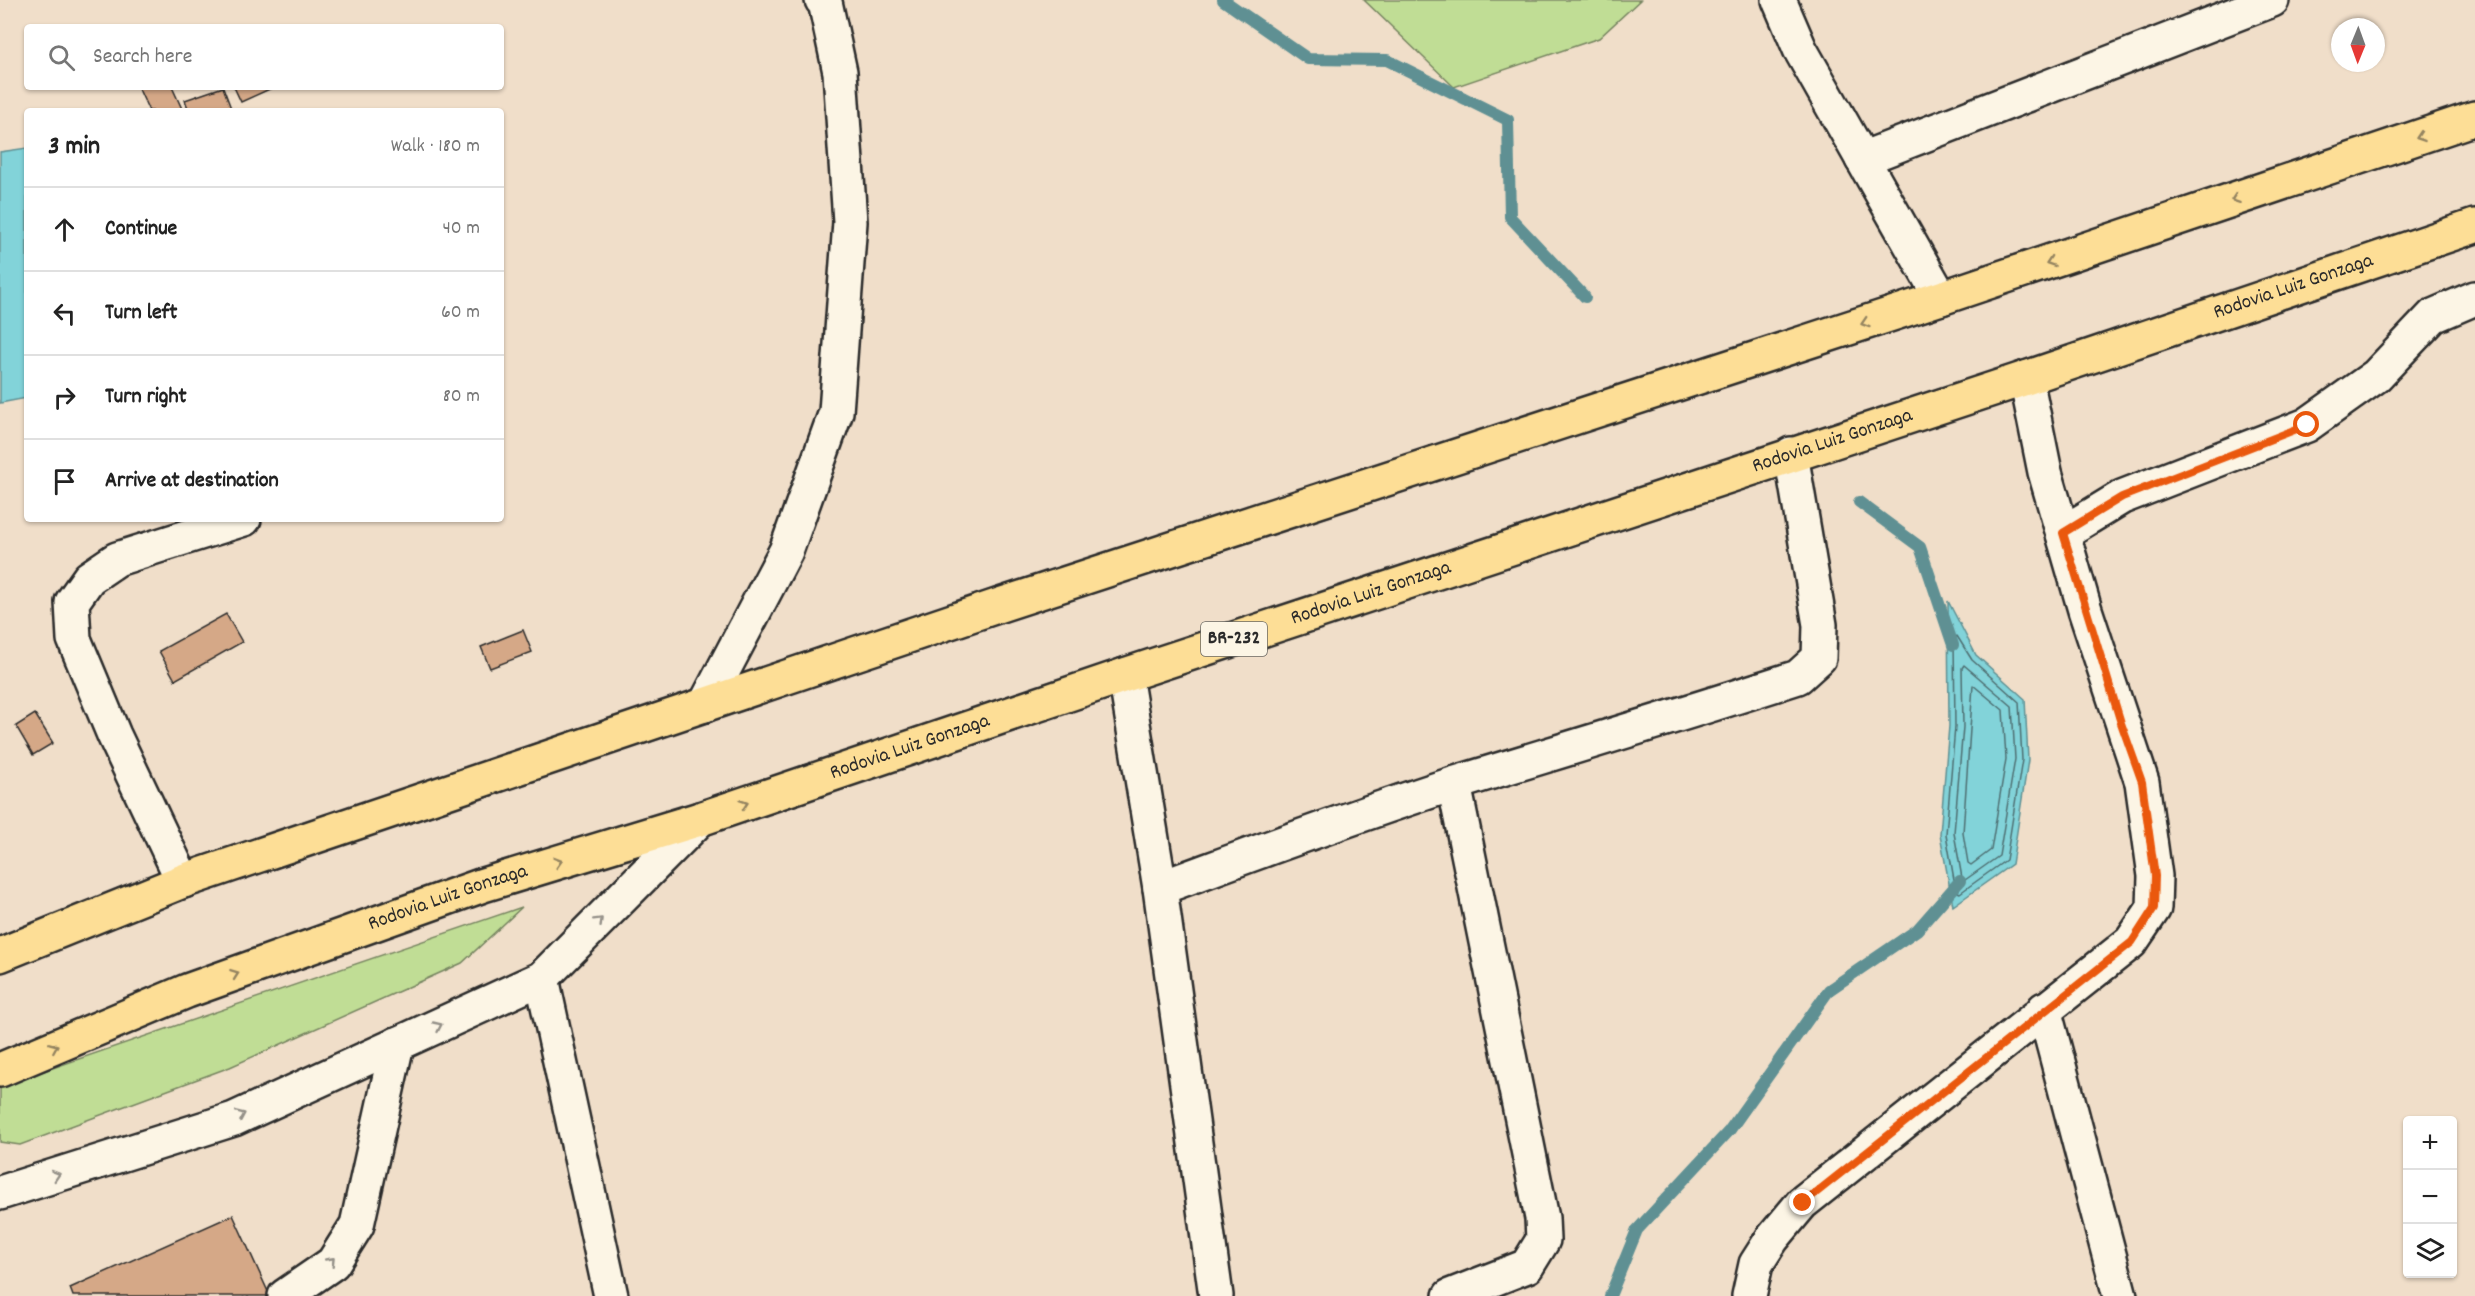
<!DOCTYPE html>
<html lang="en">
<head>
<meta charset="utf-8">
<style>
  body { margin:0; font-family:Dekko,sans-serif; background:#f2f2f2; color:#222 }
  .controls { position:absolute; right:18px; bottom:18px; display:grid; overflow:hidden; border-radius:6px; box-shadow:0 2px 4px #0004 }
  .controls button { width:54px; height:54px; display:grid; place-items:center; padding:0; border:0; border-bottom:2px solid #e0e0e0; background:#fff; color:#222; font:30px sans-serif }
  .compass { position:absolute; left:2331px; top:18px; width:54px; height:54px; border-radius:50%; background:#fff; box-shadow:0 2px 4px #0004; rotate:181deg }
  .stop { position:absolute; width:18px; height:18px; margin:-14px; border:4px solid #ea580c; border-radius:50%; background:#fff }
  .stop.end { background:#ea580c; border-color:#fff; box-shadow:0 2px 6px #0008 }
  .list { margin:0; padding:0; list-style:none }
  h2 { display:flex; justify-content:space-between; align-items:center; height:78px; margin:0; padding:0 24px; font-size:26px }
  h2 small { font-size:20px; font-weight:400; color:#767676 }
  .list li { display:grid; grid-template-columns:39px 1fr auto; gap:18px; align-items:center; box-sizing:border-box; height:84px; padding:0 24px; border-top:2px solid #e0e0e0 }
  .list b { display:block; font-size:22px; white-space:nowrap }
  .list em { font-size:20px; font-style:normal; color:#767676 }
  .icon { flex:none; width:33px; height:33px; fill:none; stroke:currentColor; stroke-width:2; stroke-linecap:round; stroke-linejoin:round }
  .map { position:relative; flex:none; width:2475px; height:1296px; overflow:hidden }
  .search { position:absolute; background:#fff; box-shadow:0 2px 4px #0004; left:24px; top:24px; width:480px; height:66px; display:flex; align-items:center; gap:15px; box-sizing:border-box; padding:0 21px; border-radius:6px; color:#767676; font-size:22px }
  .panel { position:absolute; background:#fff; box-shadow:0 2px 4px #0004; left:24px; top:108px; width:480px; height:414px; border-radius:6px }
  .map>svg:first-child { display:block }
</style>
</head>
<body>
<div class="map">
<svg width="2475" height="1296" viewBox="0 0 2475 1296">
  <rect width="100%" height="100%" fill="#f0dec9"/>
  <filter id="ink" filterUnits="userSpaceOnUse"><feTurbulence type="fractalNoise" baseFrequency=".0167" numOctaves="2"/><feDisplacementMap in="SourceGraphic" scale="12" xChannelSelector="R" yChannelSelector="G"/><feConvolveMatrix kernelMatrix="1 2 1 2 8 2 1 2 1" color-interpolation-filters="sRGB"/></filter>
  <g filter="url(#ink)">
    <g fill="#c0dd95" stroke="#768460" stroke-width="1.5">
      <path d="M1364,0H1640L1599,38L1454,87Z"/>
      <path d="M522,907L462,963L230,1067L20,1145L0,1142V1086Z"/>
    </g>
    <g fill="#82d3d9" stroke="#5f9093" stroke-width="1.5">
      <path d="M27,148V398L0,403V152Z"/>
      <path d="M1948,601L1976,655L2025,699L2028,760L2012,864L1953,906L1940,834L1949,726Z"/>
    </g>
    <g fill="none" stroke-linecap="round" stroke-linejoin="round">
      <g stroke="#4e6e71" stroke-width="1.5">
        <path d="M1957,636L1972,660L2019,702L2022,760L2006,860L1960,893L1956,891L1946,834L1955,727L1954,639Z"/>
        <path d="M1964,665L2012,706L2015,759L1999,856L1965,880L1962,878L1954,833L1963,727L1962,668Z"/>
        <path d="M1973,685L2003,710L2006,759L1991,850L1971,865L1968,863L1963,833Z"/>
      </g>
      <g stroke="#5f9093" stroke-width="12">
        <path d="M1223,0L1308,59L1387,60L1508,120L1510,217L1585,297"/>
        <path d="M1859,502L1920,547L1953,645"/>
        <path d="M1610,1296L1637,1230L1729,1131L1829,990L1917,930L1960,881"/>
      </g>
    </g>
    <g fill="#d5a887" stroke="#2b2b2b" stroke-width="1.5">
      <path d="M138,87H172L183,111H149Z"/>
      <path d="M223,87L232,111H189L185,100Z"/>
      <path d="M234,87H274L241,102Z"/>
      <path d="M226,614L242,642L175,680L159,651Z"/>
      <path d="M523,630L532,652L490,668L481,647Z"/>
      <path d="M35,714L53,743L33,755L16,726Z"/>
      <path d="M233,1215L270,1296H73L70,1288Z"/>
    </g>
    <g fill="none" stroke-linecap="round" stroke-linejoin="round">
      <g stroke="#2b2b2b" stroke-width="38">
        <g id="minor">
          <path d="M1779,0L1800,49L1941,298"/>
          <path d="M1862,159L2272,0"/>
          <path d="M2063,533L2122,497L2307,425L2376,376L2433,316L2475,298"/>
          <path d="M1125,675L1160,888L1216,1296"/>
          <path d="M705,705L786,551L836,412L850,222L840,72L825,2L822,0"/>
          <path d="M183,881L114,735L74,639L72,602L89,578L117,559L244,519"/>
          <path d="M1160,888C1258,852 1356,815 1456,783C1570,748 1684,714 1798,677L1819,658L1820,625L1791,454"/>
          <path d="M542,978L611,1296"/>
          <path d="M2044,1009L2120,1296"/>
          <path d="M0,1193L234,1119L542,978L700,819"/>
          <path d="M285,1296L333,1263L357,1225L397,1044"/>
          <path d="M1450,1296L1527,1266L1543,1240L1542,1218L1454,784"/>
          <path d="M1749,1296L1756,1264L1772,1239L1802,1203L2131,942L2154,908L2155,876L2142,782L2085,610L2045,472L2026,378"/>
        </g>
      </g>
      <g stroke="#2b2b2b" stroke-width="38">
        <g id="highway">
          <path d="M0,955L183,881L1003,604L1941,298L2475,118"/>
          <path id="s1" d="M0,1070L187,991L483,885L700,819L1125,675L2026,378L2475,226"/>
        </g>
      </g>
      <use href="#minor" stroke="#fcf5e5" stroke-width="33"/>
      <use href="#highway" stroke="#fdde96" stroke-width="33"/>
    </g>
    <defs><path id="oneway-chevron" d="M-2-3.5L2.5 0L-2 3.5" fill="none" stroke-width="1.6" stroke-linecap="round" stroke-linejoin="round" transform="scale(1.5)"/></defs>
    <g stroke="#948460">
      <use href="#oneway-chevron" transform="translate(2420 137) rotate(161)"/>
      <use href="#oneway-chevron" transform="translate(2235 199) rotate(161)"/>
      <use href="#oneway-chevron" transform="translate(2050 262) rotate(161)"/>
      <use href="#oneway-chevron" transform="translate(1865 323) rotate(162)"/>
      <use href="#oneway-chevron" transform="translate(744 804) rotate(-19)"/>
      <use href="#oneway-chevron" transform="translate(558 862) rotate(-17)"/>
      <use href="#oneway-chevron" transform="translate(235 974) rotate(-20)"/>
      <use href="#oneway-chevron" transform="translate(54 1047) rotate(-23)"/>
    </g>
    <g stroke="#949088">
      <use href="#oneway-chevron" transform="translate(599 921) rotate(-45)"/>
      <use href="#oneway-chevron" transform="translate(438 1026) rotate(-25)"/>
      <use href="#oneway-chevron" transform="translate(241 1115) rotate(-24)"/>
      <use href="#oneway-chevron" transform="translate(56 1175) rotate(-18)"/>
      <use href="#oneway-chevron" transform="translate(331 1261) rotate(-46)"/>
    </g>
  </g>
  <g fill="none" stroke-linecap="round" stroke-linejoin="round" filter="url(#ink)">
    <path stroke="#ea580c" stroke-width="8" d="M1803,1203L2132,942L2154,908L2155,876L2142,782L2121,723L2063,533L2122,497L2307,425"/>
  </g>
  <g text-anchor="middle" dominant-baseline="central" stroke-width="5" stroke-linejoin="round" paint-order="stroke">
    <rect fill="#fcf5e5" stroke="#6a6863" stroke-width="1.5" x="1201" y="622" width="66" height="34" rx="4.5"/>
    <g font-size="20" font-weight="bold" fill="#2b2b2b">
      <text x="1234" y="639">BR-232</text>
    </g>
    <g font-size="21" fill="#2b2b2b" stroke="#fcf5e5">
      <text stroke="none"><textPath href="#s1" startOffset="2424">Rodovia Luiz Gonzaga</textPath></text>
      <text stroke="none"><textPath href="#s1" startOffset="1938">Rodovia Luiz Gonzaga</textPath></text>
      <text stroke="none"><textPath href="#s1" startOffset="1452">Rodovia Luiz Gonzaga</textPath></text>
      <text stroke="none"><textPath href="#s1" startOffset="966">Rodovia Luiz Gonzaga</textPath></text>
      <text stroke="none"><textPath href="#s1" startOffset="480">Rodovia Luiz Gonzaga</textPath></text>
    </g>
  </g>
</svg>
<div class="controls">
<button>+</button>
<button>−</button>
<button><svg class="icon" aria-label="layers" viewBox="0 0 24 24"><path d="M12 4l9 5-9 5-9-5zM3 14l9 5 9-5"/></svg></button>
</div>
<svg class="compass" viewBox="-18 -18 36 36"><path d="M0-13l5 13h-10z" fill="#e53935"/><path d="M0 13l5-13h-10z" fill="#767676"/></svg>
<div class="stop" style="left:2307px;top:425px"></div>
<div class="stop end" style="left:1803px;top:1203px"></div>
<div class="search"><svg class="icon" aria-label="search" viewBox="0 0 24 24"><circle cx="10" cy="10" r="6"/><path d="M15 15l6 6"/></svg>Search here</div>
<section class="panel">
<h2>3 min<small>Walk · 180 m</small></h2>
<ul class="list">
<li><svg class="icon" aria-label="ahead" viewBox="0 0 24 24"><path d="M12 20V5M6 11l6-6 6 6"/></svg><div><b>Continue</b></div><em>40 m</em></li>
<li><svg class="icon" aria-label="left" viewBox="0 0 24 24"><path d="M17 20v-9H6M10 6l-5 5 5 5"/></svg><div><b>Turn left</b></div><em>60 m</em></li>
<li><svg class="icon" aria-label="right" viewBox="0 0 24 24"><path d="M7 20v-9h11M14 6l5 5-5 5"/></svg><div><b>Turn right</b></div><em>80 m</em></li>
<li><svg class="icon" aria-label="arrive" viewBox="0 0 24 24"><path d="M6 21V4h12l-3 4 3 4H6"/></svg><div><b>Arrive at destination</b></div></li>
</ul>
</section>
</div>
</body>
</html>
